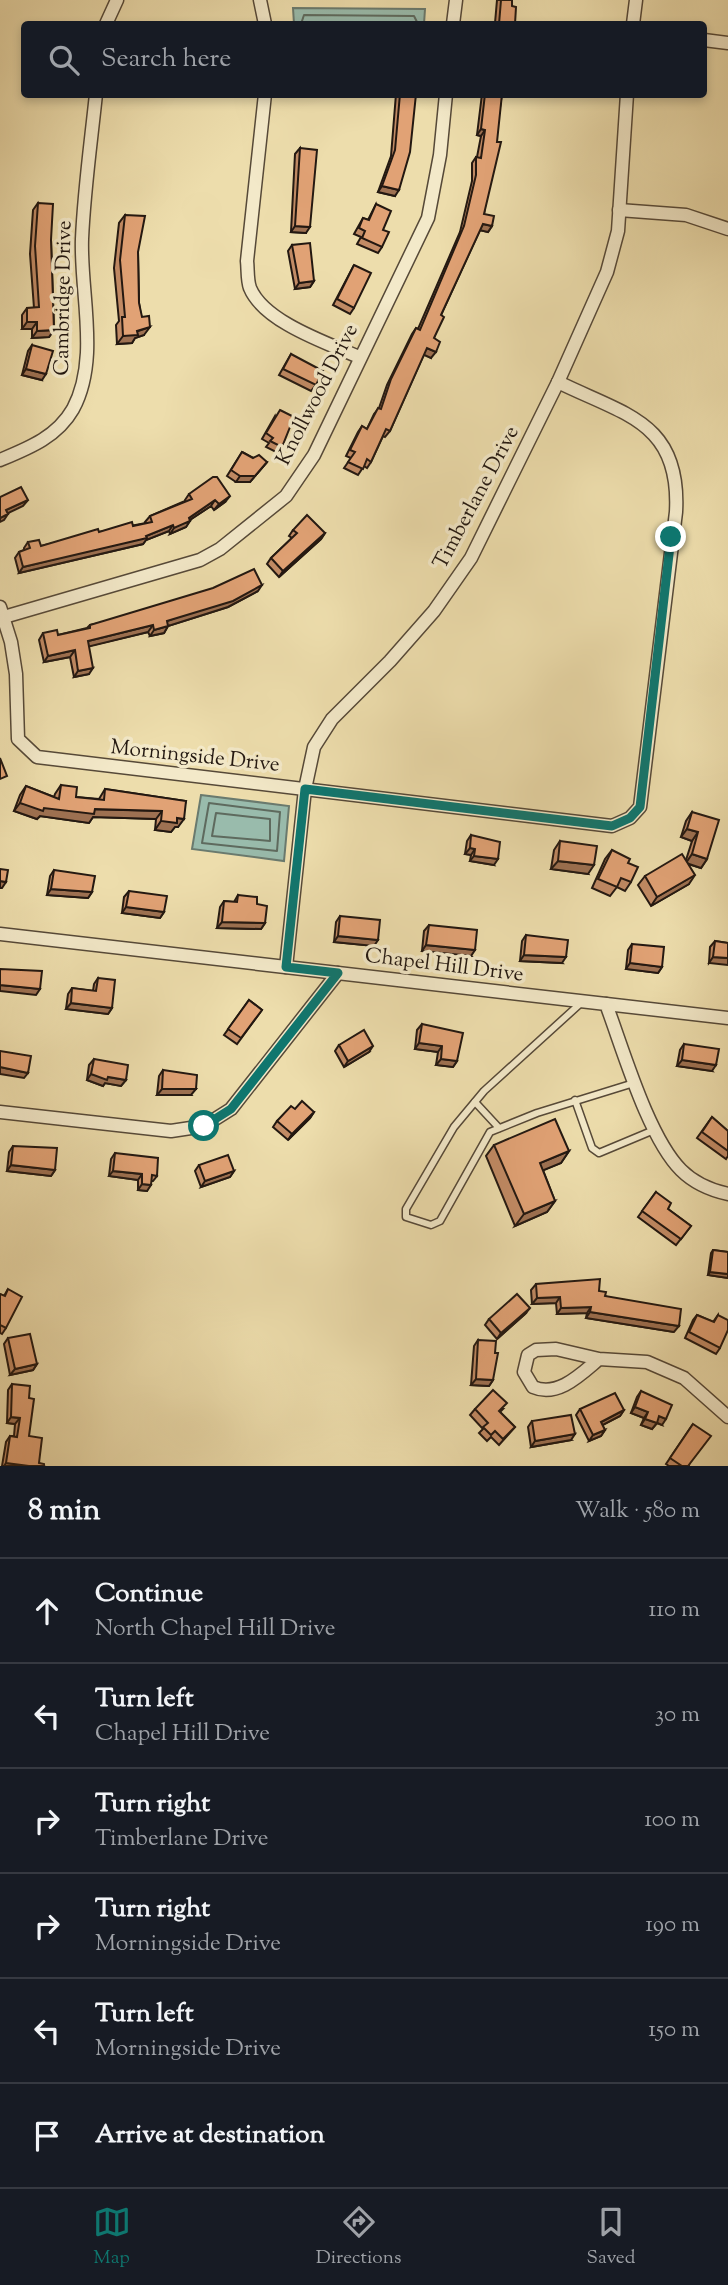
<!DOCTYPE html>
<html lang="en">
<head>
<meta charset="utf-8">
<style>
  body { margin:0; font-family:"Sorts Mill Goudy",serif; background:#20242c; color:#f1f3f6 }
  .stop { position:absolute; width:21px; height:21px; margin:-16px; border:5px solid #0f766e; border-radius:50%; background:#fff }
  .stop.end { background:#0f766e; border-color:#fff; box-shadow:0 2px 7px #0008 }
  .list { margin:0; padding:0; list-style:none }
  h2 { display:flex; justify-content:space-between; align-items:center; height:91px; margin:0; padding:0 28px; font-size:30px }
  h2 small { font-size:23px; font-weight:400; color:#9ea1a6 }
  .list li { display:grid; grid-template-columns:46px 1fr auto; gap:21px; align-items:center; box-sizing:border-box; height:105px; padding:0 28px; border-top:2px solid #363941 }
  .list b { display:block; font-size:26px; white-space:nowrap }
  .list p { margin:0; font-size:23px; white-space:nowrap; color:#9ea1a6 }
  .list em { font-size:23px; font-style:normal; color:#9ea1a6 }
  .icon { flex:none; width:38px; height:38px; fill:none; stroke:currentColor; stroke-width:2; stroke-linecap:round; stroke-linejoin:round }
  .map { position:relative; flex:none; width:728px; height:1466px; overflow:hidden }
  .search { position:absolute; background:#171b24; box-shadow:0 4px 10px #0003; left:21px; right:21px; top:21px; height:77px; display:flex; align-items:center; gap:18px; box-sizing:border-box; padding:0 24px; border-radius:7px; color:#9ea1a6; font-size:26px }
  .sheet { height:721px; background:#171b24 }
  nav { display:flex; justify-content:space-around; align-items:center; box-sizing:border-box; height:98px; border-top:2px solid #363941; background:#171b24; font-size:19px; color:#9ea1a6 }
  nav a { display:grid; justify-items:center; gap:4px }
  nav .on { color:#0f766e }
  .map>svg:first-child { display:block }
</style>
</head>
<body>
<div class="map">
<svg width="728" height="1466" viewBox="0 0 728 1466">
  <rect width="100%" height="100%" fill="#edddac"/>
  <filter id="stains"><feTurbulence type="fractalNoise" baseFrequency=".00286" numOctaves="4"/><feColorMatrix values="0 0 0 0 .2 0 0 0 0 .09 0 0 0 0 .02 0 0 0 .5 -.17"/></filter>
  <radialGradient id="worn" r=".72"><stop offset=".6" stop-color="#630" stop-opacity="0"/><stop offset="1" stop-color="#630" stop-opacity=".3"/></radialGradient>
  <g fill="#99bbac" stroke="#6a7a6e" stroke-width="2">
    <path d="M293,8L425,9L424,24H294Z"/>
    <path d="M201,795L289,806L284,861L192,849Z"/>
  </g>
  <g fill="none" stroke-linecap="round" stroke-linejoin="round">
    <g stroke="#5e6a5e" stroke-width="2">
      <path d="M301,24L304,15L414,16L418,24"/>
      <path d="M311,24H407"/>
      <path d="M209,803L280,812L277,851L202,843Z"/>
      <path d="M216,813L270,819V841L212,836Z"/>
    </g>
    <g stroke="#564938" stroke-width="9">
      <g id="service">
        <path d="M582,1002L484,1091L454,1127L406,1209V1217L431,1225L440,1221L490,1132L537,1113L634,1083"/>
        <path d="M575,1100L592,1148L599,1153L654,1130"/>
        <path d="M475,1102L499,1128"/>
      </g>
    </g>
    <g stroke="#564938" stroke-width="15">
      <g id="minor">
        <path d="M260,0L265,24"/>
        <path d="M106,24L117,0"/>
        <path d="M453,24L456,0"/>
        <path d="M633,24L636,0"/>
        <path d="M704,40L728,43"/>
        <path d="M265,94L247,261C248,269 247,280 250,288C264,322 327,343 359,357"/>
        <path d="M619,210L686,215L728,229"/>
        <path d="M0,460C29,448 57,437 73,409C100,359 80,293 82,239C84,191 91,142 96,94"/>
        <path d="M0,607L11,642L16,674L18,739L37,757L612,826L630,818L640,807L676,512C681,422 625,415 558,382"/>
        <path d="M4,617L200,560L220,549L286,496L314,455L428,218L440,155L446,94"/>
        <path d="M0,934L606,1004C623,1049 648,1137 681,1170C694,1183 710,1190 728,1194"/>
        <path d="M286,967L305,789L314,747L332,719L390,661L434,611L471,558L558,382L607,272L618,231L627,94"/>
        <path d="M606,1004L728,1018"/>
        <path d="M0,1112L171,1131L204,1126L231,1109L338,973"/>
        <path d="M599,1359C581,1374 558,1398 533,1387L524,1372L528,1355L536,1350L556,1349L599,1359L647,1362L684,1378L728,1417"/>
      </g>
    </g>
    <use href="#service" stroke="#f3e9c9" stroke-width="6"/>
    <use href="#minor" stroke="#f3e9c9" stroke-width="12"/>
  </g>
  <g fill="#c28b65" stroke="#231811" stroke-width="2">
    <path d="M497,0H512V6L515,24H493L495,23Z"/>
    <path d="M396,94H416L395,196L378,192L391,156Z"/>
    <path d="M482,94H502L484,214L492,226L488,232L480,230L441,315L434,338L431,358L424,354L390,431L385,437L383,436L371,462L367,468L364,466L358,475L344,468L351,458L346,456L358,432L362,426L367,429L374,414L379,408L387,385L412,334L416,328L418,329L460,232L472,181V163L476,157H477L481,136L477,135Z"/>
    <path d="M300,148L306,233L291,232L295,154Z"/>
    <path d="M38,203L51,240L54,330L49,337L32,338V329H22V315L27,308H34L30,254L33,210Z"/>
    <path d="M376,204L383,230L382,247L378,253L357,244L361,237L354,234L363,218L368,220Z"/>
    <path d="M125,215L138,252L139,303L144,335L135,338L132,343L117,344L116,325L119,321L114,268L119,223Z"/>
    <path d="M292,245L314,281L310,287L295,289L288,251Z"/>
    <path d="M354,265V308L350,314L333,305Z"/>
    <path d="M32,345L42,380L22,375L28,351Z"/>
    <path d="M291,354L316,385L311,391L279,375Z"/>
    <path d="M275,416L282,447L278,453L266,447L269,443L262,439Z"/>
    <path d="M242,452L253,458L267,462L250,482H236L227,476Z"/>
    <path d="M189,494L225,502L214,510L211,506L190,520L186,527L170,534L169,531L146,540L143,544L19,573L15,558L19,552L24,550V548L28,542L41,546L99,532L146,523L145,522L150,516L185,501V500Z"/>
    <path d="M293,530L325,533L321,539L279,577L267,564L271,558L292,538L289,536Z"/>
    <path d="M258,591L228,607L168,626L164,633L150,636L148,632L89,646V674L74,677L70,657L44,662L39,640L43,633L58,635L87,628L90,625Z"/>
    <path d="M61,785L76,797L99,799L105,789L186,801L178,827H175L171,832L155,830L156,819L93,817L89,823L40,816L37,819L14,811L20,795L26,786L54,797L55,794Z"/>
    <path d="M692,812L707,859L701,868L688,864L689,884L651,906L638,885L645,876L686,860L692,841L681,837L686,821Z"/>
    <path d="M471,835L494,865L470,861L471,855L465,854L467,841Z"/>
    <path d="M560,841L588,874L551,869L554,850Z"/>
    <path d="M612,850L628,863L631,882L625,891L617,887L610,896L592,888L605,859Z"/>
    <path d="M54,870L92,892L88,898L47,895L50,876Z"/>
    <path d="M129,891L164,912L160,918L122,913L124,897Z"/>
    <path d="M238,895L265,923L261,929L217,928L220,907L224,901L234,902Z"/>
    <path d="M340,916L374,946L334,942L336,922Z"/>
    <path d="M429,925L471,956L422,951L424,931Z"/>
    <path d="M526,935L562,963L520,961L522,941Z"/>
    <path d="M715,941L728,943L709,963L710,947Z"/>
    <path d="M632,944L662,967L658,973L626,969L628,950Z"/>
    <path d="M98,978L112,1008L108,1014L66,1009L68,994L72,988L93,991L94,984Z"/>
    <path d="M249,1000L262,1010L237,1044L224,1035Z"/>
    <path d="M422,1024L457,1061L453,1067L436,1065L438,1052L415,1049L417,1030Z"/>
    <path d="M684,1044L712,1071L677,1066L680,1050Z"/>
    <path d="M339,1045L369,1052L344,1067L335,1051Z"/>
    <path d="M94,1059L126,1080L121,1086L105,1083L103,1086L87,1080L89,1065Z"/>
    <path d="M163,1070L191,1095H157L159,1076Z"/>
    <path d="M295,1109L314,1112L310,1118L288,1140L273,1127L277,1121Z"/>
    <path d="M712,1117L728,1131V1156L726,1159L697,1138Z"/>
    <path d="M494,1145L569,1151L561,1163L543,1170L555,1201L547,1212L515,1226L486,1156Z"/>
    <path d="M13,1146L55,1170L51,1176L7,1171L9,1152Z"/>
    <path d="M115,1153L157,1176L153,1181H151L147,1191L138,1190V1180L109,1176L111,1159Z"/>
    <path d="M199,1165L234,1171L230,1177L201,1187L195,1171Z"/>
    <path d="M656,1192L668,1209L691,1226L676,1245L638,1217Z"/>
    <path d="M713,1250L728,1252V1278L708,1275L711,1253Z"/>
    <path d="M536,1284L599,1291L605,1296L674,1332L586,1318L587,1313L557,1314L556,1303L532,1304L531,1290Z"/>
    <path d="M8,1289L6,1328L2,1334L0,1333V1294L4,1296Z"/>
    <path d="M525,1314L497,1339L485,1325L489,1319Z"/>
    <path d="M697,1315L713,1322L718,1315L720,1348L716,1354L685,1338L693,1320Z"/>
    <path d="M8,1338L37,1364L33,1370L10,1375L4,1344Z"/>
    <path d="M478,1340L493,1380L489,1386L471,1385L474,1346Z"/>
    <path d="M12,1384L29,1398V1436L39,1463L44,1466H2L6,1442L10,1436H14L15,1424L7,1423L8,1390Z"/>
    <path d="M641,1391L662,1425L657,1423L652,1429L641,1425L644,1418L631,1413L637,1397Z"/>
    <path d="M475,1409H503L500,1412L515,1427L499,1445L491,1437L487,1441L479,1433L483,1429L470,1415Z"/>
    <path d="M580,1409L624,1410L620,1416L602,1425L605,1430L601,1436L589,1441L576,1415Z"/>
    <path d="M532,1421L571,1440L531,1447L528,1427Z"/>
    <path d="M693,1424L689,1466H669L666,1464Z"/>
  </g>
  <g fill="#9e7152" stroke="#231811" stroke-width="2">
    <path d="M481,129L485,130L481,136L477,135Z"/>
    <path d="M382,186L399,190L395,196L378,192Z"/>
    <path d="M483,224L492,226L488,232L479,230Z"/>
    <path d="M295,226L310,227L306,233L291,232Z"/>
    <path d="M314,281L310,287L295,289L299,283Z"/>
    <path d="M27,322H37L32,329H22Z"/>
    <path d="M150,327L144,335L135,338L132,343L117,344L123,336Z"/>
    <path d="M54,330L49,337L32,338L37,331Z"/>
    <path d="M427,348L436,352L431,358L422,354Z"/>
    <path d="M26,369L46,374L42,380L22,375Z"/>
    <path d="M267,462L250,482H236L240,476Z"/>
    <path d="M230,496L225,502L214,510L219,504Z"/>
    <path d="M28,500L23,506L2,516L6,510Z"/>
    <path d="M215,500L211,506L185,523L190,521L186,527L170,534L174,528Z"/>
    <path d="M8,514L4,520L0,522V518Z"/>
    <path d="M173,525L169,531L146,540L143,544L19,573L23,567L146,536Z"/>
    <path d="M325,533L321,539L279,577L283,571Z"/>
    <path d="M262,585L258,591L228,607L162,628L167,621Z"/>
    <path d="M153,625L148,632L83,648L88,641Z"/>
    <path d="M168,626L164,633L150,636L154,630Z"/>
    <path d="M75,650L70,657L44,662L48,656Z"/>
    <path d="M93,668L89,674L74,677L78,671Z"/>
    <path d="M20,803L44,808L162,811L156,819L93,817L89,823L40,816L37,819L14,811Z"/>
    <path d="M177,818L184,819L178,827H175L171,832L155,830L161,821Z"/>
    <path d="M687,829L698,832L692,841L681,837Z"/>
    <path d="M470,848L475,849L471,855L465,854Z"/>
    <path d="M692,854L707,859L701,868L686,863Z"/>
    <path d="M474,856L498,859L494,865L470,861Z"/>
    <path d="M558,861L594,865L588,874L551,869Z"/>
    <path d="M695,875L689,884L651,906L657,897Z"/>
    <path d="M0,881L6,882L2,888H0Z"/>
    <path d="M51,889L92,892L88,898L47,895Z"/>
    <path d="M126,907L164,912L160,918L122,913Z"/>
    <path d="M222,922L265,923L261,929L217,928Z"/>
    <path d="M338,936L378,940L374,946L334,942Z"/>
    <path d="M426,945L475,950L471,956L422,951Z"/>
    <path d="M524,955L566,957L562,963L520,961Z"/>
    <path d="M713,957L728,958V965L709,963Z"/>
    <path d="M630,963L662,967L658,973L626,969Z"/>
    <path d="M0,985L40,989L36,995L0,991Z"/>
    <path d="M71,1003L112,1008L108,1014L66,1009Z"/>
    <path d="M419,1043L442,1046L438,1052L415,1049Z"/>
    <path d="M373,1046L369,1052L344,1067L348,1061Z"/>
    <path d="M441,1059L457,1061L453,1067L436,1065Z"/>
    <path d="M682,1060L716,1065L712,1071L677,1066Z"/>
    <path d="M0,1067L28,1073L24,1078L0,1074Z"/>
    <path d="M91,1074L126,1080L121,1086L105,1083L103,1086L87,1080Z"/>
    <path d="M162,1089H196L191,1095H157Z"/>
    <path d="M314,1112L310,1118L288,1140L292,1134Z"/>
    <path d="M569,1151L561,1163L532,1175L540,1163Z"/>
    <path d="M11,1165L55,1170L51,1176L7,1171Z"/>
    <path d="M113,1171L142,1174L138,1180L109,1176Z"/>
    <path d="M234,1171L230,1177L201,1187L205,1181Z"/>
    <path d="M142,1184L151,1185L147,1191L138,1190Z"/>
    <path d="M555,1201L547,1212L515,1226L524,1214Z"/>
    <path d="M710,1272L728,1274V1278L708,1275Z"/>
    <path d="M560,1297L556,1303L532,1304L537,1298Z"/>
    <path d="M591,1307L587,1313L557,1314L561,1308Z"/>
    <path d="M530,1308L525,1314L497,1339L501,1333Z"/>
    <path d="M590,1312L679,1326L674,1332L586,1318Z"/>
    <path d="M37,1364L33,1370L10,1375L15,1369Z"/>
    <path d="M476,1379L493,1380L489,1386L471,1385Z"/>
    <path d="M635,1407L648,1412L644,1418L631,1413Z"/>
    <path d="M624,1410L620,1416L597,1428L601,1422Z"/>
    <path d="M659,1416L666,1419L662,1425L655,1422Z"/>
    <path d="M11,1417L20,1418L15,1424L7,1423Z"/>
    <path d="M645,1419L657,1423L652,1429L641,1425Z"/>
    <path d="M605,1430L601,1436L589,1441L593,1435Z"/>
    <path d="M575,1434L571,1440L531,1447L535,1441Z"/>
    <path d="M6,1463L29,1466H4Z"/>
  </g>
  <g fill="#e1a275" stroke="#231811" stroke-width="2">
    <path d="M501,0H512V6L516,7L515,24H493V23L499,24Z"/>
    <path d="M400,94H416L410,152L399,190L382,186L395,150Z"/>
    <path d="M485,94H502L497,142H501L484,214L494,216L492,226L483,224L441,315L444,317L434,338L440,342L436,352L427,348L390,431L386,429L371,462L367,459L363,469L348,462L355,452L350,450L362,426L367,429L378,408L381,409L391,379L416,328L420,330L464,226L476,175V157L481,158L485,130L481,129Z"/>
    <path d="M300,148L317,150L310,227L295,226Z"/>
    <path d="M38,203L53,204L51,240L54,330L37,331V322H27V308L39,307L35,246Z"/>
    <path d="M376,204L391,211L383,230L389,232L382,247L362,238L365,231L359,228L363,218L369,220Z"/>
    <path d="M125,215L145,216L138,252L139,303L142,317L149,316L150,327L137,331L138,335L123,336L122,317H125L120,260Z"/>
    <path d="M310,243L314,281L299,283L292,245Z"/>
    <path d="M354,265L371,273L354,308L337,299Z"/>
    <path d="M32,345L53,351L46,374L26,369Z"/>
    <path d="M291,354L323,371L316,385L283,369Z"/>
    <path d="M280,410L294,417L282,447L270,441L273,438L266,433Z"/>
    <path d="M242,452L253,458L259,455L267,462L255,476H240L231,470Z"/>
    <path d="M213,477H217L230,496L219,504L215,500L189,518L190,521L174,528L173,525L146,536L147,538L23,567L19,552L30,548L28,542L39,540L41,546L98,529L99,532L132,522L133,526L152,522L150,516L192,499L189,494Z"/>
    <path d="M21,487L28,500L6,510L8,514L0,518V497Z"/>
    <path d="M307,515L325,533L283,571L271,558L297,533L293,530Z"/>
    <path d="M254,569L262,585L233,601L167,621L168,626L154,630L153,625L88,641L93,668L78,671L75,650L48,656L43,633L57,630L58,635L90,628V625L213,588Z"/>
    <path d="M0,758L7,776L0,779Z"/>
    <path d="M61,785L77,787L76,797L104,800L105,789L186,801L184,819L177,818V823L161,821L162,811L95,809L94,814L44,808L43,811L20,803L26,786L59,799Z"/>
    <path d="M692,812L719,820L707,859L692,854L698,832L687,829Z"/>
    <path d="M471,835L500,842L498,859L474,856L475,849L470,848Z"/>
    <path d="M560,841L597,846L594,865L558,861Z"/>
    <path d="M612,850L630,859L628,863L638,867L631,882L621,878L617,887L598,879Z"/>
    <path d="M682,854L695,875L657,897L645,876Z"/>
    <path d="M0,869L8,870L6,882L0,881Z"/>
    <path d="M54,870L95,876L92,892L51,889Z"/>
    <path d="M129,891L167,896L164,912L126,907Z"/>
    <path d="M238,895L257,897V904L267,906L265,923L222,922L224,901L237,902Z"/>
    <path d="M340,916L380,920L378,940L338,936Z"/>
    <path d="M429,925L477,930L475,950L426,945Z"/>
    <path d="M526,935L568,940L566,957L524,955Z"/>
    <path d="M715,941L728,943V958L713,957Z"/>
    <path d="M632,944L664,947L662,967L630,963Z"/>
    <path d="M0,969L42,971L40,989L0,985Z"/>
    <path d="M98,978L115,980L112,1008L71,1003L72,988L96,991Z"/>
    <path d="M249,1000L262,1010L241,1038L228,1029Z"/>
    <path d="M422,1024L463,1033L457,1061L441,1059L442,1046L419,1043Z"/>
    <path d="M364,1030L373,1046L348,1061L339,1045Z"/>
    <path d="M684,1044L719,1049L716,1065L682,1060Z"/>
    <path d="M0,1051L31,1056L28,1073L0,1067Z"/>
    <path d="M94,1059L128,1065L126,1080L108,1077L107,1080L91,1074Z"/>
    <path d="M163,1070L197,1075L196,1089H162Z"/>
    <path d="M302,1101L314,1112L292,1134L277,1121L291,1106L295,1109Z"/>
    <path d="M712,1117L728,1131V1151L702,1132Z"/>
    <path d="M555,1119L569,1151L540,1163L555,1201L524,1214L494,1145Z"/>
    <path d="M13,1146L57,1148L55,1170L11,1165Z"/>
    <path d="M115,1153L158,1158L157,1176L152,1175L151,1185L142,1184V1174L113,1171Z"/>
    <path d="M228,1155L234,1171L205,1181L199,1165Z"/>
    <path d="M656,1192L671,1203L668,1209L691,1226L681,1239L642,1211Z"/>
    <path d="M713,1250L728,1252V1274L710,1272Z"/>
    <path d="M600,1279L599,1291L606,1292L605,1296L681,1309L679,1326L590,1312L591,1307L561,1308L560,1297L537,1298L536,1284Z"/>
    <path d="M8,1289L22,1297L6,1328L0,1325V1294L5,1296Z"/>
    <path d="M517,1294L530,1308L501,1333L489,1319Z"/>
    <path d="M697,1315L714,1322L718,1315L728,1320V1330L720,1348L689,1332Z"/>
    <path d="M30,1334L37,1364L15,1369L8,1338Z"/>
    <path d="M478,1340L496,1341L495,1353H498L493,1380L476,1379Z"/>
    <path d="M12,1384L30,1386L29,1398L34,1399L29,1436L42,1438L39,1463L44,1464V1466H29L6,1463L10,1436L17,1437L20,1418L11,1417Z"/>
    <path d="M493,1390L507,1403L499,1411L515,1427L503,1439L495,1431L491,1435L483,1427L488,1423L475,1409Z"/>
    <path d="M641,1391L672,1405L666,1419L659,1416L657,1423L645,1419L648,1412L635,1407Z"/>
    <path d="M615,1393L624,1410L601,1422L605,1430L593,1435L580,1409Z"/>
    <path d="M571,1415L575,1434L535,1441L532,1421Z"/>
    <path d="M693,1424L711,1436L688,1466H682L670,1458Z"/>
  </g>
  <g fill="none" stroke-linecap="round" stroke-linejoin="round">
    <path stroke="#0f766e" stroke-width="9" d="M204,1126L231,1109L338,973L286,967L305,789L612,826L630,818L640,807L671,537"/>
  </g>
  <g text-anchor="middle" dominant-baseline="central" stroke-width="7" stroke-linejoin="round" paint-order="stroke">
    <g font-size="21" fill="#231811" stroke="#f3e9c9">
      <text transform="translate(64 298) rotate(-89)">Cambridge Drive</text>
      <text transform="translate(318 395) rotate(-63)">Knollwood Drive</text>
      <text transform="translate(477 498) rotate(-62)">Timberlane Drive</text>
      <text transform="translate(195 757) rotate(6)">Morningside Drive</text>
      <text transform="translate(444 966) rotate(7)">Chapel Hill Drive</text>
    </g>
  </g>
  <rect width="100%" height="100%" filter="url(#stains)"/>
  <rect width="100%" height="100%" fill="url(#worn)"/>
</svg>
<div class="stop" style="left:204px;top:1126px"></div>
<div class="stop end" style="left:671px;top:537px"></div>
<div class="search"><svg class="icon" aria-label="search" viewBox="0 0 24 24"><circle cx="10" cy="10" r="6"/><path d="M15 15l6 6"/></svg>Search here</div>
</div>
<section class="sheet">
<h2>8 min<small>Walk · 580 m</small></h2>
<ul class="list">
<li><svg class="icon" aria-label="ahead" viewBox="0 0 24 24"><path d="M12 20V5M6 11l6-6 6 6"/></svg><div><b>Continue</b><p>North Chapel Hill Drive</p></div><em>110 m</em></li>
<li><svg class="icon" aria-label="left" viewBox="0 0 24 24"><path d="M17 20v-9H6M10 6l-5 5 5 5"/></svg><div><b>Turn left</b><p>Chapel Hill Drive</p></div><em>30 m</em></li>
<li><svg class="icon" aria-label="right" viewBox="0 0 24 24"><path d="M7 20v-9h11M14 6l5 5-5 5"/></svg><div><b>Turn right</b><p>Timberlane Drive</p></div><em>100 m</em></li>
<li><svg class="icon" aria-label="right" viewBox="0 0 24 24"><path d="M7 20v-9h11M14 6l5 5-5 5"/></svg><div><b>Turn right</b><p>Morningside Drive</p></div><em>190 m</em></li>
<li><svg class="icon" aria-label="left" viewBox="0 0 24 24"><path d="M17 20v-9H6M10 6l-5 5 5 5"/></svg><div><b>Turn left</b><p>Morningside Drive</p></div><em>150 m</em></li>
<li><svg class="icon" aria-label="arrive" viewBox="0 0 24 24"><path d="M6 21V4h12l-3 4 3 4H6"/></svg><div><b>Arrive at destination</b></div></li>
</ul>
</section>
<nav>
<a class="on"><svg class="icon" aria-label="map" viewBox="0 0 24 24"><path d="M3 6l6-2 6 2 6-2v14l-6 2-6-2-6 2zM9 4v14M15 6v14"/></svg>Map</a>
<a><svg class="icon" aria-label="directions" viewBox="0 0 24 24"><path d="M12 3l9 9-9 9-9-9zM9 14v-3h6M13 9l2 2-2 2"/></svg>Directions</a>
<a><svg class="icon" aria-label="saved" viewBox="0 0 24 24"><path d="M7 4h10v16l-5-4-5 4z"/></svg>Saved</a>
</nav>
</body>
</html>
